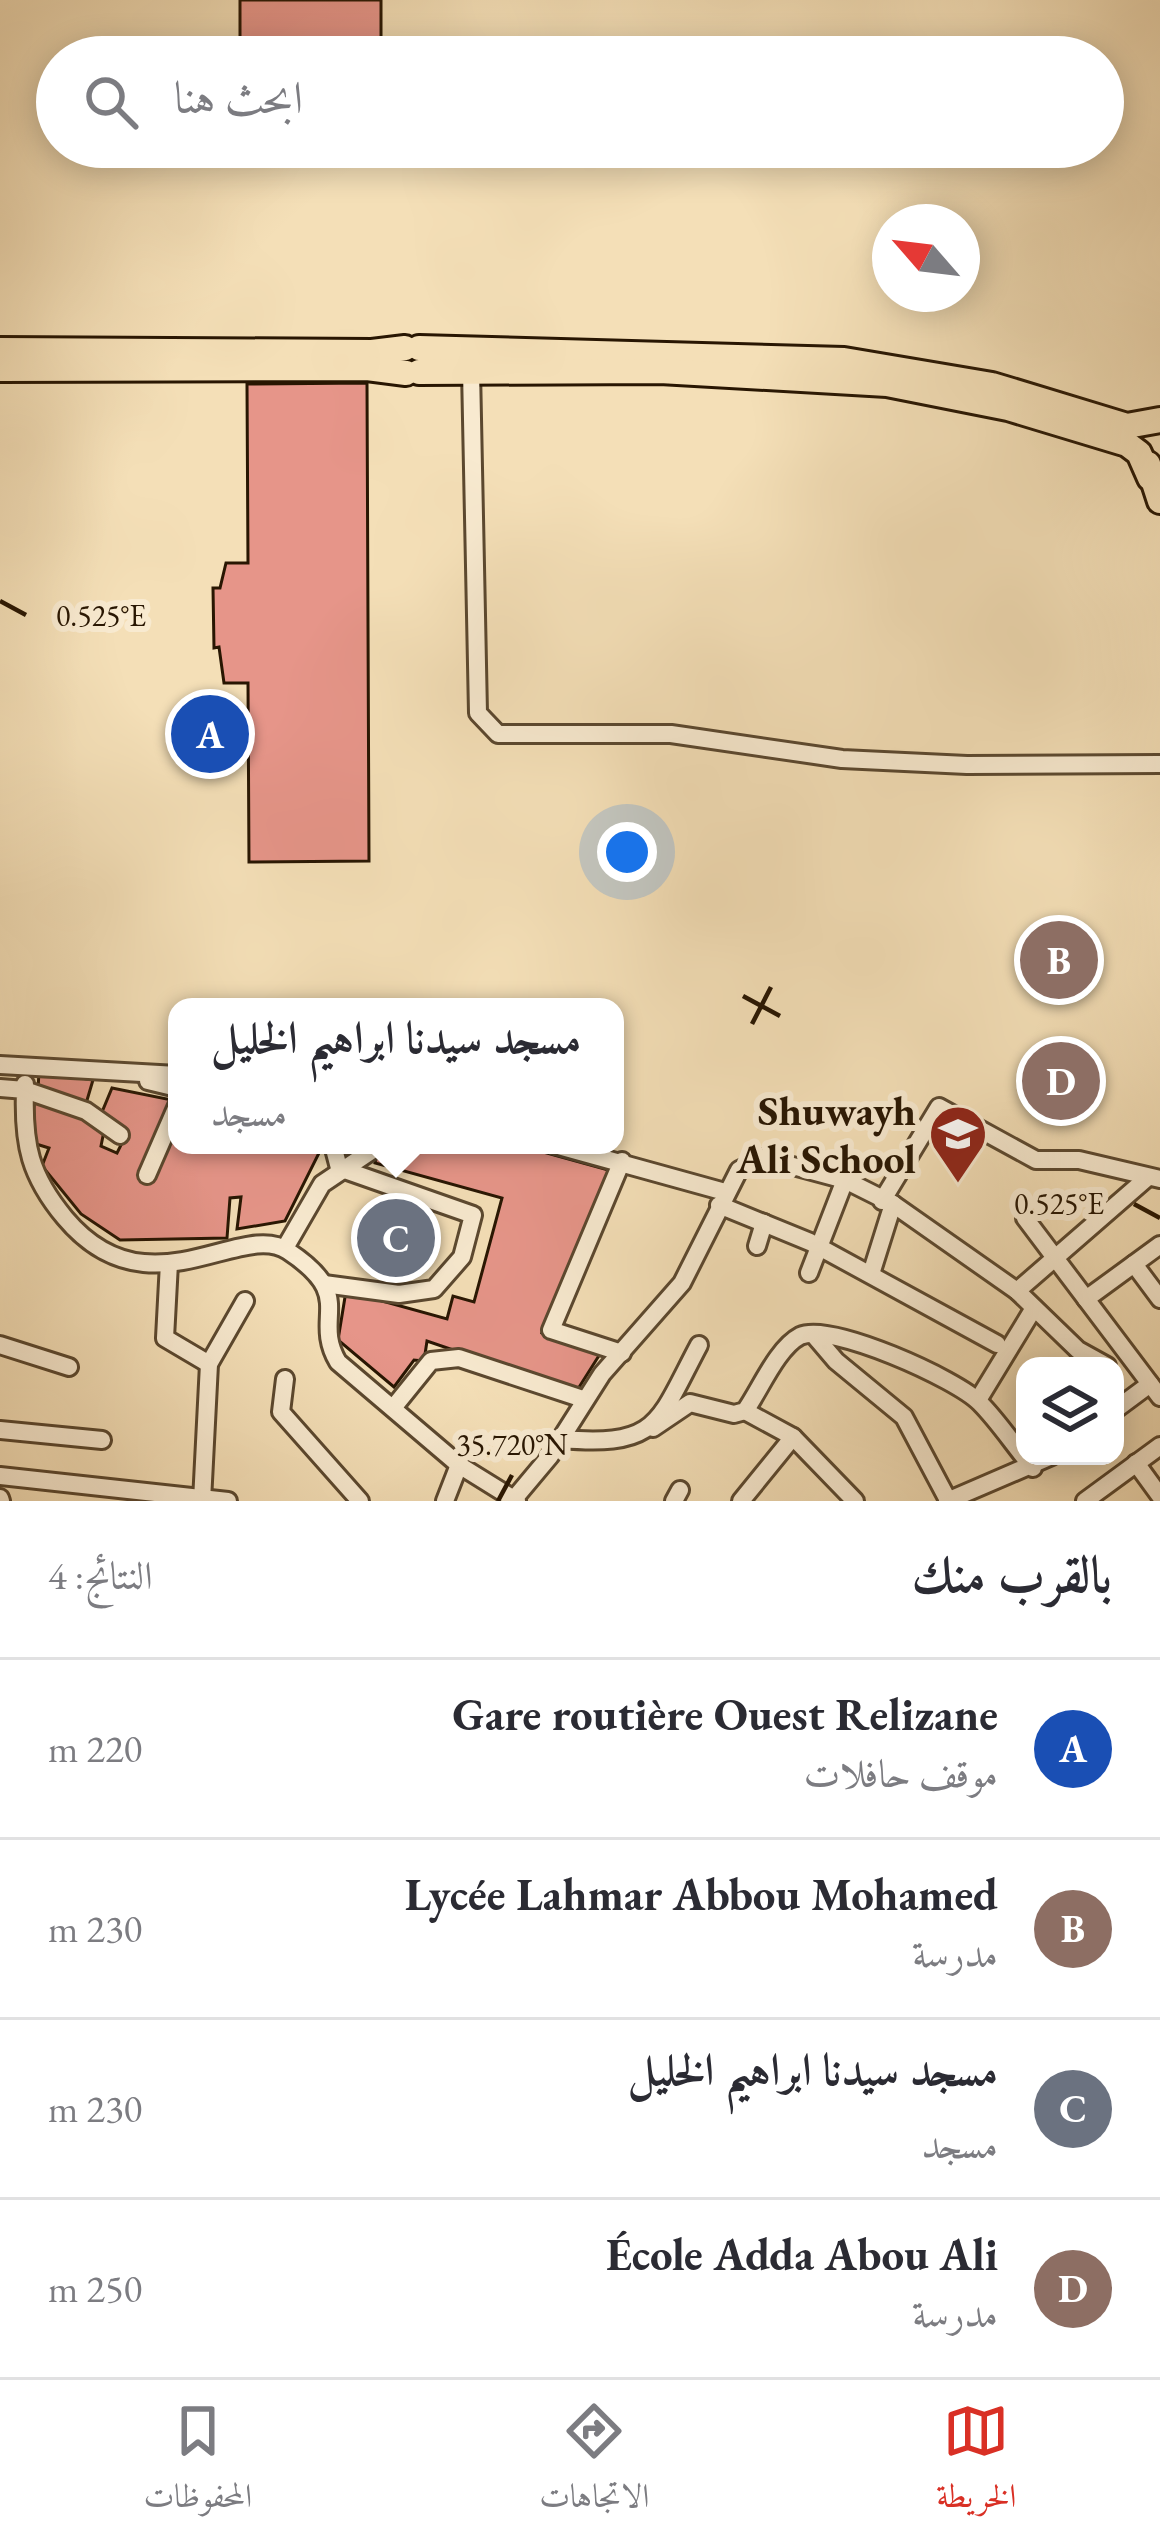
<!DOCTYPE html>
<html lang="ar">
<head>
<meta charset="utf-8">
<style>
  body { margin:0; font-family:"EB Garamond",Amiri,serif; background:#f2f2f3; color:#2b2b33; direction:rtl }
  .controls { position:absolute; right:36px; bottom:36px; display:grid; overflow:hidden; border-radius:24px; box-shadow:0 6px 30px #0003 }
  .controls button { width:108px; height:108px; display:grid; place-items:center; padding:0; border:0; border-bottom:3px solid #e1e1e2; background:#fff; color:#2b2b33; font:60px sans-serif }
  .compass { position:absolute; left:872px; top:204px; width:108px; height:108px; border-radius:50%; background:#fff; box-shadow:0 6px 30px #0003; rotate:298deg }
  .you { position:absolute; left:627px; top:852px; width:42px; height:42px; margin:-30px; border:9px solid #fff; border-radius:50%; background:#1a73e8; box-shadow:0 0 0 18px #1a73e833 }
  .badge { display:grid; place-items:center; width:78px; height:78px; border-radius:50%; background:#d93025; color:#fff; font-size:39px; font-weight:700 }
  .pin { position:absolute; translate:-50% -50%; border:6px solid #fff; box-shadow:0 3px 12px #0006 }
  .popup { position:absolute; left:168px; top:998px; width:456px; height:156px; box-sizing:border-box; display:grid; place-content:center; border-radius:24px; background:#fff; filter:drop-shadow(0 3px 9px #0005); font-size:39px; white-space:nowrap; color:#7c7c81 }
  .popup b { font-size:45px; color:#2b2b33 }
  .popup::after { content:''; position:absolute; left:50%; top:100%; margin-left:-24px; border:24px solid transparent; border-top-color:#fff }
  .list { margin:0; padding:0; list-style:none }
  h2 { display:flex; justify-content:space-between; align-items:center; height:156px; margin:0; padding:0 48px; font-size:51px }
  h2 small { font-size:39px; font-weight:400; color:#7c7c81 }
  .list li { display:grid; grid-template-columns:78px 1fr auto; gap:36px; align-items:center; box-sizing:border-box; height:180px; padding:0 48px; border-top:3px solid #e1e1e2 }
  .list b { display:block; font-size:45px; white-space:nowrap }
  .list p { margin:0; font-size:39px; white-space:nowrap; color:#7c7c81 }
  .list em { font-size:39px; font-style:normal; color:#7c7c81 }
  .icon { flex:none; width:66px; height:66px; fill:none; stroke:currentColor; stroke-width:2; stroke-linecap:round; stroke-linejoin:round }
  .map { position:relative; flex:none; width:1160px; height:1501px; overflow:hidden; direction:ltr }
  .search { position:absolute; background:#fff; box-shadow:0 6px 30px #0003; left:36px; right:36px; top:36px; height:132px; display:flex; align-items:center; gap:30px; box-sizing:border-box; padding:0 42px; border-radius:66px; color:#7c7c81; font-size:45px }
  .sheet { height:876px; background:#fff }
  nav { display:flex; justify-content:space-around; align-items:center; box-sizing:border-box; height:168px; border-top:3px solid #e1e1e2; background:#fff; font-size:33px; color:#7c7c81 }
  nav a { display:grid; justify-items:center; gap:6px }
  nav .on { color:#d93025 }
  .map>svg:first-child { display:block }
</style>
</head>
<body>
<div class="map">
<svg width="1160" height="1501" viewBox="0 0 1160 1501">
  <rect width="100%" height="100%" fill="#f4dfb7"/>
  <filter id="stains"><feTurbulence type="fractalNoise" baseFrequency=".00167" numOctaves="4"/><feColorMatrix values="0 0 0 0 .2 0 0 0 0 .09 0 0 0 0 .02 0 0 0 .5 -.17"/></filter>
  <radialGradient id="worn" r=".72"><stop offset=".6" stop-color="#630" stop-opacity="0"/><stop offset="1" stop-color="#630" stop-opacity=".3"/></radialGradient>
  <g fill="#e69589" stroke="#281602" stroke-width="3">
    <rect x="240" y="0" width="141" height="57"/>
    <path d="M241,147H381V164L241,162Z"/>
    <path d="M367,383L369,861L249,862L248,683H224L219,647L214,648L213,588H220L226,563H248L247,384Z"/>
    <path d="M39,1071L93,1080L85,1107L38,1090Z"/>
    <path d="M112,1088L172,1100L139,1178L149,1183L177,1118V1145H323L285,1221L237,1229L241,1197L230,1198L227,1238L120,1240L81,1214L42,1166L49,1148L33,1143L31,1124L35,1100L77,1112L104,1131L101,1146L117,1153L128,1131L102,1112Z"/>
    <path d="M407,1145H518L612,1171L542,1333L600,1354L576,1392L427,1341L424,1361L414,1360L394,1387L338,1340L346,1291L447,1319L453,1296L474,1302L502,1198L375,1163L377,1154Z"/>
    <path d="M375,1201L435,1222L417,1275L356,1254Z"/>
  </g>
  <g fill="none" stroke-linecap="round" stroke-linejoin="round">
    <g stroke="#5b482f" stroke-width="22">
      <g id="minor">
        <path d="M471,370L478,713L498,734H671L842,759L967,765L1160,764"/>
        <path d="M0,1065L177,1075"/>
        <path d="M148,1081L177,1088"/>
        <path d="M25,1084V1090L86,1111L120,1135"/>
        <path d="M0,1088L25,1090C23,1145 30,1176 65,1218C148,1317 241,1219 288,1251C358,1297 311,1316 338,1362L459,1465L517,1501"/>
        <path d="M555,1145L725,1192"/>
        <path d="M622,1161L551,1330L622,1353"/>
        <path d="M147,1175L177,1106"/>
        <path d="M882,1201L939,1107L1036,1160H1079L1160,1179"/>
        <path d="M719,1205L810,1242L997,1344"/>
        <path d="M1025,1218L1160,1397"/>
        <path d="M757,1246L764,1223"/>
        <path d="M285,1248L322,1184L380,1145"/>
        <path d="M169,1263L165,1338L209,1364"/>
        <path d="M1134,1264L1160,1299"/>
        <path d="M809,1273L845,1180"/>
        <path d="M871,1274L893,1204"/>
        <path d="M324,1284L399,1294L434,1289L462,1257L473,1215L339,1168L333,1145"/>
        <path d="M1017,1291L1147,1178"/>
        <path d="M1086,1299L1160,1245"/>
        <path d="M813,1334L836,1361L904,1417L948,1500"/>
        <path d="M0,1345L69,1367"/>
        <path d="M285,1379L281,1412L360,1501"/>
        <path d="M978,1400L1034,1308"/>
        <path d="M393,1408L431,1361L459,1358L583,1399"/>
        <path d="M1115,1410L1150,1384"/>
        <path d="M653,1428L690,1403L734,1414L745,1411C760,1390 777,1348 800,1336C830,1322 957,1379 980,1403C999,1422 1015,1447 1033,1468"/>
        <path d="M0,1430L102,1440"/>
        <path d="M793,1437L855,1501"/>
        <path d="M561,1439C659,1447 657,1424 699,1345"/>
        <path d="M1136,1463L1160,1496"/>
        <path d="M0,1476L228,1501"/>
        <path d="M0,1498L1,1501"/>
        <path d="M514,1499L550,1456L602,1374L682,1283L739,1170L763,1158L845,1180L893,1204L1017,1291L1078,1350L1107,1366"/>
        <path d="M202,1501L209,1364L245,1301"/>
        <path d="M445,1501L459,1465"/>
        <path d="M674,1501L680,1490"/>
        <path d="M741,1501L793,1437L745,1411"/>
        <path d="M947,1501L1052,1456"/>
        <path d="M1085,1501L1160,1446"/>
      </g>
    </g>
    <g stroke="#281602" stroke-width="30">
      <g id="highway">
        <path d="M419,348L844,360L992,385L1127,426L1160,420"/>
        <path d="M0,350L372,352L405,348"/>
        <path d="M0,369L367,368L406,373"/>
        <path d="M419,372L660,371L887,384L1008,408L1127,444L1139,453L1150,478"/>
        <path d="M1148,464L1160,501"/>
      </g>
    </g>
    <use href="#minor" stroke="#f8ead0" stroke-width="16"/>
    <use href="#highway" stroke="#f4dfb7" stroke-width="24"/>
  </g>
  <path fill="none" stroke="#281602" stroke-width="4.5" d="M0,601L26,615M743,996L780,1016M752,1024L771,987M1134,1204L1160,1218M498,1501L512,1475"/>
  <defs>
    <g id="school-pin" transform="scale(3)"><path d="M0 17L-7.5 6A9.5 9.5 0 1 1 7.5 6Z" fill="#8f2418" stroke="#f8ead0"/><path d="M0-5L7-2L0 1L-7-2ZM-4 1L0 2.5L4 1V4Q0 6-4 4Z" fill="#fff"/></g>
  </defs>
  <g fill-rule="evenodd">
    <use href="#school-pin" x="958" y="1134"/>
  </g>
  <g text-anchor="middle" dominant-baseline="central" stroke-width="12" stroke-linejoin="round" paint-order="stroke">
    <g font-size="42" font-weight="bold" fill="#281602" stroke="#f8ead0" text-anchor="end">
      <text x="916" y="1110">Shuwayh<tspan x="916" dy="48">Ali School</tspan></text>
    </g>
  </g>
  <g font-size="30" text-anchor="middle" fill="#281602" stroke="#f8ead0" stroke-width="12" stroke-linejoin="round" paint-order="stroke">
    <text x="101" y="626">0.525°E</text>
    <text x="1059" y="1214">0.525°E</text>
    <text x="512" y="1455">35.720°N</text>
  </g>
  <rect width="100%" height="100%" filter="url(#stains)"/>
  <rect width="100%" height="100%" fill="url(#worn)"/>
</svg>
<div class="controls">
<button><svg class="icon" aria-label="layers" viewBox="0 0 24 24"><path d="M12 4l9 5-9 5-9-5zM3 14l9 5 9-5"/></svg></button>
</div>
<svg class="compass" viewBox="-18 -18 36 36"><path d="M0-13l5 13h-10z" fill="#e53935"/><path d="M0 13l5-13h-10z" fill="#7c7c81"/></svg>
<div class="you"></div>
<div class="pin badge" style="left:210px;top:734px;background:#1a4fb4">A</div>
<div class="pin badge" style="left:1059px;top:960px;background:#8d6e63">B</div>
<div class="pin badge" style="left:396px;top:1238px;background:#6b7280">C</div>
<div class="popup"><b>مسجد سيدنا ابراهيم الخليل</b>مسجد</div>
<div class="pin badge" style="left:1061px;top:1081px;background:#8d6e63">D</div>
<div class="search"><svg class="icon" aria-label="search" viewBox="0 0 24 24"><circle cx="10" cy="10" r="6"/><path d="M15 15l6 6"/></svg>ابحث هنا</div>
</div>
<section class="sheet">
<h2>بالقرب منك<small>النتائج: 4</small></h2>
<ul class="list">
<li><span class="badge" style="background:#1a4fb4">A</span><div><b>Gare routière Ouest Relizane</b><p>موقف حافلات</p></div><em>220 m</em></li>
<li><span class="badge" style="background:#8d6e63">B</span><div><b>Lycée Lahmar Abbou Mohamed</b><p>مدرسة</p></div><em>230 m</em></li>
<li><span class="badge" style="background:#6b7280">C</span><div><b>مسجد سيدنا ابراهيم الخليل</b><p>مسجد</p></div><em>230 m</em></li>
<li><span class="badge" style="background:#8d6e63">D</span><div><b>École Adda Abou Ali</b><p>مدرسة</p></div><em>250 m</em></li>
</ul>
</section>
<nav>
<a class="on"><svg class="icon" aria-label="map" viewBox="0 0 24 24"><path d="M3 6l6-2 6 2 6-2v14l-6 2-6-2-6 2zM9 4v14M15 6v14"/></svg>الخريطة</a>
<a><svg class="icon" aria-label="directions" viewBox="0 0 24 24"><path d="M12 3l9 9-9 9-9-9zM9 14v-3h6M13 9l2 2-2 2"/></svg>الاتجاهات</a>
<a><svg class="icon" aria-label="saved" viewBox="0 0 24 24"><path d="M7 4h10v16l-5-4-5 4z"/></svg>المحفوظات</a>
</nav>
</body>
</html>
